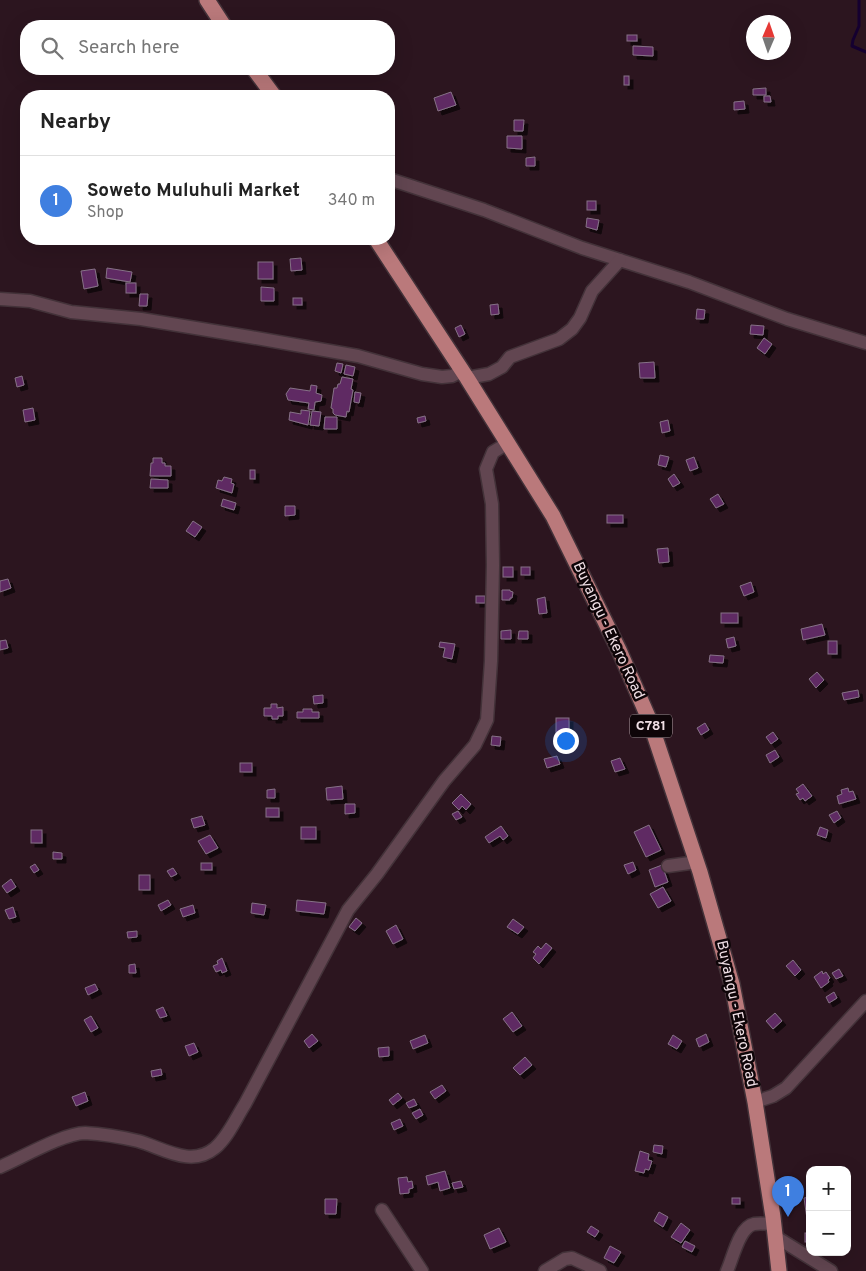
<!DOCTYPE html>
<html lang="en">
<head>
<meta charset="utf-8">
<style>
  body { margin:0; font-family:Overpass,sans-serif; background:#f6f6f6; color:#222 }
  .controls { position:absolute; right:15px; bottom:15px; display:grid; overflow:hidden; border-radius:10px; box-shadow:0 5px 20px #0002 }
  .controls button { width:45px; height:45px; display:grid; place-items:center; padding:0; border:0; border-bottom:1px solid #e0e0e0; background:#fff; color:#222; font:25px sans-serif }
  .compass { position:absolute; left:746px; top:15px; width:45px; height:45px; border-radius:50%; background:#fff; box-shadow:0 5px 20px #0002; rotate:2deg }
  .you { position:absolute; left:565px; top:740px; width:18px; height:18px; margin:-12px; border:4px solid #fff; border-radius:50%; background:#1a73e8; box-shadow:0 0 0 8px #1a73e833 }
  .badge { display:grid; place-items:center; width:32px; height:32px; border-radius:50%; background:#0b8043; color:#fff; font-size:16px; font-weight:700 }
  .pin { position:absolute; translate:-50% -41px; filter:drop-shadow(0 1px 2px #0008) }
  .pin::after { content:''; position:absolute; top:26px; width:18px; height:15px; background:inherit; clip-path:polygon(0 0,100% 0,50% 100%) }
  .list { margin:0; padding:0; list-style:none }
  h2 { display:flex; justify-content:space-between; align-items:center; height:65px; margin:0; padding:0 20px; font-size:21px }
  h2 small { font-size:16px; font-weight:400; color:#767676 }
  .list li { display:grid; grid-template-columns:32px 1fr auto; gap:15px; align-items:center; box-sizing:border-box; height:90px; padding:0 20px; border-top:1px solid #e0e0e0 }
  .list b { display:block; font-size:19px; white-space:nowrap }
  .list p { margin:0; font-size:16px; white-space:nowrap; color:#767676 }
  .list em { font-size:16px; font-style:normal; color:#767676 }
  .icon { flex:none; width:28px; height:28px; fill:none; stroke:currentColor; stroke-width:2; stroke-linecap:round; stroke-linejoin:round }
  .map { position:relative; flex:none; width:866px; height:1271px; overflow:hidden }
  .search { position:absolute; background:#fff; box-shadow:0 5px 20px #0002; left:20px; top:20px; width:375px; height:55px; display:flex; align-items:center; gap:12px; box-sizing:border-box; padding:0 18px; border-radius:20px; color:#767676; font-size:19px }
  .panel { position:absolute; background:#fff; box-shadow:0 5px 20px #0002; left:20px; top:90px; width:375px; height:155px; border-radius:20px }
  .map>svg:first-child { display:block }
</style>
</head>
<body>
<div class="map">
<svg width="866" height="1271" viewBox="0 0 866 1271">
  <defs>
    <filter id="shadow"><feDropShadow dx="4" dy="4" stdDeviation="0" flood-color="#0009"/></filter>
  </defs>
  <rect width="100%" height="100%" fill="#2c151f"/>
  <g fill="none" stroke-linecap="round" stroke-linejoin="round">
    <path stroke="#150030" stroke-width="3" d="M859,0V26L853,40L852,46L866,52"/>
  </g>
  <g fill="#5f2963" stroke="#867287" filter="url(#shadow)">
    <rect x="627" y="35" width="10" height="6"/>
    <path d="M633,46L653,47V56L633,55Z"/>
    <rect x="624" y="76" width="5" height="9"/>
    <path d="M766,88V95H753V89Z"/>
    <path d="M451,92L456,105L438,111L434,98Z"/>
    <path d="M764,96H770L771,102H764Z"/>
    <path d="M744,101L745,109L734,110V102Z"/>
    <path d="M514,120H524L523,131H514Z"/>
    <path d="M507,136H522V149L507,148Z"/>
    <path d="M535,157V166H526V158Z"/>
    <rect x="587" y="201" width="9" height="9"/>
    <path d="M587,218L599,220L597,230L586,227Z"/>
    <path d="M301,258L302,270L291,271L290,259Z"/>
    <rect x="258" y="262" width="15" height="17"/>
    <path d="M107,268L132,272L130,282L106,278Z"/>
    <path d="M95,269L98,286L84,289L81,271Z"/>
    <rect x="126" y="283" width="10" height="10"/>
    <path d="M261,287L274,288V301H261Z"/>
    <path d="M140,294H148L147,306H139Z"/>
    <rect x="293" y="298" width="9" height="7"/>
    <path d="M498,304L499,314L491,315L490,305Z"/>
    <path d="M697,309L705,310L704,319H696Z"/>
    <path d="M461,325L465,334L459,337L455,328Z"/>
    <path d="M751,325L764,326L763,335L750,334Z"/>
    <path d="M764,338L772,344L765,354L757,348Z"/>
    <path d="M654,362L655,378H640L639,363Z"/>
    <path d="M337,363L343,364L341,373L335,371Z"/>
    <path d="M346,365L355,367L353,376L344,374Z"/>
    <path d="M22,376L24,385L17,387L15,378Z"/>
    <path d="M342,377L353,379L351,389L353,390L349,412L347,411L346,417L335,415L333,413V409L331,408L334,388H337L338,384H340Z"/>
    <path d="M311,385L317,386L316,393L322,395L321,401L315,402L314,410L308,409L309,403L288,400L286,394L290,388L310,391Z"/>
    <path d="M355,392L361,393L359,403L354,402Z"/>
    <path d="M33,408L35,420L25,422L23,410Z"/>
    <path d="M301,410L310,411L308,425L289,420L290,412L301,414Z"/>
    <path d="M312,411L321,412L319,426L310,425Z"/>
    <path d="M425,416L426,421L418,423L417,418Z"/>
    <path d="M325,417H337V429H324Z"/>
    <path d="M668,420L670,431L662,433L660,422Z"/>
    <path d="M660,455L669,457L666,467L658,465Z"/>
    <path d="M694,457L698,468L690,471L686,460Z"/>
    <path d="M153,458H162V463H165V466H171V476H150L151,463H153Z"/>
    <rect x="250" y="470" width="5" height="9"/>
    <path d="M674,474L680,483L673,487L668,479Z"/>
    <path d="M224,477L232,479L231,483L234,484L232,493L216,488L218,480L222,481Z"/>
    <path d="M151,479L168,480V488H150Z"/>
    <path d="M718,494L724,504L716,508L710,499Z"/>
    <path d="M223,499L236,503L234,510L221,506Z"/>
    <path d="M285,506H295V515L285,516Z"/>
    <rect x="607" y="515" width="16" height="8"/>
    <path d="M193,521L202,527L195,537L186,531Z"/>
    <path d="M668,548L669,562L659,563L657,549Z"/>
    <rect x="503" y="567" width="10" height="10"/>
    <rect x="521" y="567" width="9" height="8"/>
    <path d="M8,579L11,588L0,592V581Z"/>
    <path d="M751,582L754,592L744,596L740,586Z"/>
    <path d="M502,590H510V591L513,592L512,598H510V600H502Z"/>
    <rect x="476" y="596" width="9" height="7"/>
    <path d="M545,597L547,613L539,614L537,599Z"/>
    <rect x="721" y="613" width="17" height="10"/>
    <path d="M822,624L825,635L803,640L801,629Z"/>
    <path d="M511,630V639H501V631Z"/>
    <path d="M519,631H528V639H518Z"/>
    <path d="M734,637L736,646L728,648L726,639Z"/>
    <path d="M6,640L8,648L0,650V641Z"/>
    <rect x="828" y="641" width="9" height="13"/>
    <path d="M440,642L455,644L452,659L443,657L445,648L439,647Z"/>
    <path d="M710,655L724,656L723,663L709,662Z"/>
    <path d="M817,672L824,680L816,688L809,679Z"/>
    <path d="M858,690L859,697L844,700L842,693Z"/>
    <path d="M323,695V703L314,704L313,696Z"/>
    <path d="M271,704H277V708L283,707V716H278V719H272V716H264V708H271Z"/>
    <path d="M303,709H312V712H319V718H297V712H303Z"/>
    <rect x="556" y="718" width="13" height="19"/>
    <path d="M705,723L709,730L701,735L697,728Z"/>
    <path d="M773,732L778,739L771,744L766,737Z"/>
    <path d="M492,736L501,737L500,746L491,745Z"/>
    <path d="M775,750L779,757L770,763L766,755Z"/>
    <path d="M557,756L560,764L547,768L544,759Z"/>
    <path d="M620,758L625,769L615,772L611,761Z"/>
    <rect x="240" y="763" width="12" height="9"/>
    <path d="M803,784L812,796L805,801L803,798L800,800L796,794L799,793L796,789Z"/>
    <path d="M342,786L343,799L327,800L326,788Z"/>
    <path d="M848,788L849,792L853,791L856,799L839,804L837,796L842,794L841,790Z"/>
    <path d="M275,789V798H267V790Z"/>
    <path d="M461,794L471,804L466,810L462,806L459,810L452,803Z"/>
    <path d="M345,804H355V813L345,814Z"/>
    <rect x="266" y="808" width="13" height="9"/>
    <path d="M458,811L462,817L456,820L452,814Z"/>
    <path d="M837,811L841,818L834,823L829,815Z"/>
    <path d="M202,816L205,825L194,828L191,819Z"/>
    <path d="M649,825L661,850L646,857L634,832Z"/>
    <path d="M501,826L508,836L503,840L500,836L489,843L485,837Z"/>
    <rect x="301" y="827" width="15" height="12"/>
    <path d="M820,827L828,830L826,838L817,835Z"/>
    <rect x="31" y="830" width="11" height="13"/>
    <path d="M210,835L218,848L206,854L198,841Z"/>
    <path d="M53,852L62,853V859H53Z"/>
    <path d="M633,862L636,870L628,874L624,865Z"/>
    <rect x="201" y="863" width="11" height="7"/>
    <path d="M35,864L39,870L34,873L30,867Z"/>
    <path d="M662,865L668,882L655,887L649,870Z"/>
    <path d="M173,868L177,874L171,877L167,871Z"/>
    <rect x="139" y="875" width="11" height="15"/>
    <path d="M11,879L16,887L7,893L2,886Z"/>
    <path d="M663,887L671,901L658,908L650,894Z"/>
    <path d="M168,900L171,905L161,911L158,905Z"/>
    <path d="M297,900L326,903L324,914L296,911Z"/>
    <path d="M252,903L266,905L264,915L251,913Z"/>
    <path d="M193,905L195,913L183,917L180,909Z"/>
    <path d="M13,907L16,917L9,919L5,910Z"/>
    <path d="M356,918L362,923L355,931L349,927Z"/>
    <path d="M513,919L524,927L518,934L507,927Z"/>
    <path d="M396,925L403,939L393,944L386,931Z"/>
    <path d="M137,931V937L128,938L127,932Z"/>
    <path d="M546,943L552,948L539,964L533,958L536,954L533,952L538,946L541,949Z"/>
    <path d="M222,958L227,971L222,973L221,970L216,972L213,966L218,964L217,961Z"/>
    <path d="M793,960L801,970L795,976L786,966Z"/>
    <path d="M135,964L136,973H129V965Z"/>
    <path d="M839,969L843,976L836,979L832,973Z"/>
    <path d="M822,971L823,974L826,972L830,978L828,980L829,982L821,988L814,977Z"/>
    <path d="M95,984L98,990L88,995L85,988Z"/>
    <path d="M834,992L837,998L829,1003L826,997Z"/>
    <path d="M163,1007L167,1016L160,1018L156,1010Z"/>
    <path d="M512,1012L522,1026L513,1032L503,1019Z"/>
    <path d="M775,1013L782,1021L773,1029L766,1021Z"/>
    <path d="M91,1016L98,1028L91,1032L84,1020Z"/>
    <path d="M312,1034L318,1041L309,1048L304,1041Z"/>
    <path d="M706,1034L709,1042L699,1047L696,1039Z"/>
    <path d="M425,1035L428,1043L413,1049L410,1041Z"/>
    <path d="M673,1035L682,1041L677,1049L668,1044Z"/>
    <path d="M194,1043L198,1052L189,1056L185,1046Z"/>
    <path d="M389,1047V1056L379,1057L378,1048Z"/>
    <path d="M525,1057L532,1065L520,1075L513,1068Z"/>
    <path d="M161,1069L162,1075L152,1077L151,1071Z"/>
    <path d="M442,1085L446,1091L435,1099L430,1092Z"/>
    <path d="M85,1092L88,1101L76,1106L72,1097Z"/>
    <path d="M398,1093L402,1098L393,1105L389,1100Z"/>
    <path d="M414,1099L417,1105L409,1108L406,1103Z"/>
    <path d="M420,1109L423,1115L416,1119L412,1113Z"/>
    <path d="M400,1119L403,1126L394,1130L391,1123Z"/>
    <path d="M654,1145L663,1146L662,1154L653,1152Z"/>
    <path d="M640,1151L649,1154L648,1160L652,1161L649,1170L645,1169L644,1173L635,1171Z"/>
    <path d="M445,1171L450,1188L440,1191L438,1182L428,1185L426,1176Z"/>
    <path d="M407,1177L408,1182L412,1181L413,1188L409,1189V1193L400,1194L398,1178Z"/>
    <path d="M461,1181L463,1187L454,1189L452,1183Z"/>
    <path d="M810,1197V1219H807L804,1198Z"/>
    <rect x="732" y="1198" width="8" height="6"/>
    <path d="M325,1199H337L336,1214H325Z"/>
    <path d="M659,1212L668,1217L663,1227L654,1221Z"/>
    <path d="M681,1223L690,1230L681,1243L671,1237Z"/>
    <path d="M591,1226L599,1231L595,1237L587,1232Z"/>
    <path d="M499,1228L506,1242L490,1249L484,1235Z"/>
    <rect x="805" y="1233" width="5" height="9"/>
    <path d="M685,1241L695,1246L692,1252L682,1247Z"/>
    <path d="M610,1246L621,1252L614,1263L604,1258Z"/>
  </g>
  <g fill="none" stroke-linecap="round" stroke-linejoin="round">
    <g stroke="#433239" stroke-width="15">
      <g id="minor">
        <path d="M389,179L484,210L582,248L689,282L787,319L866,343"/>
        <path d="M0,299L30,301L71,312L141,319L250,337L358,356L422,374L442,377L452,376L462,371"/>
        <path d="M467,378L489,374L502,367L510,357L559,339L572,329L580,318L592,291L620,260"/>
        <path d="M668,866L697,862"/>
        <path d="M755,1102L773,1096L786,1088L866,1001"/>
        <path d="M0,1167C21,1158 64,1133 85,1133C103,1134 121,1137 138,1141C163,1148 191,1168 215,1148C228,1137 236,1118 245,1104L348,910L377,874L444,781L475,745L487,720L491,661L493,565L492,504L486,469L493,452L508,443"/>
        <path d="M382,1210L422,1271"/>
        <path d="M776,1237L831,1271"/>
        <path d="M545,1271L565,1259L572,1258L600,1271"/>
        <path d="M727,1271C733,1258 739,1227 754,1224C760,1223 768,1224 774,1224"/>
      </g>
    </g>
    <g stroke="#433239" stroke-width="18">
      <g id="major">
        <path d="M207,0L224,26"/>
        <path d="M254,69L274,96"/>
        <path d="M376,239L467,378L553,516L619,650L649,719L700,872L732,984L755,1102L773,1217L779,1271"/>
      </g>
    </g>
    <use href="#minor" stroke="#624651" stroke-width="12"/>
    <use href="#major" stroke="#ba797b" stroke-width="15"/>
  </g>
  <g text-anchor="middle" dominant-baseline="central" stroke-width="5" stroke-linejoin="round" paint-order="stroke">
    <rect fill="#0e0508" stroke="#ac9da2" stroke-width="1" x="630" y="714.5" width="42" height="23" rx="4"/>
    <g font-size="14" font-weight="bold" fill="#efdee4">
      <text x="651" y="726">C781</text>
    </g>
    <g font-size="15" fill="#efdee4" stroke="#0e0508">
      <text transform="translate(608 631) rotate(65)">Buyangu - Ekero Road</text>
      <text transform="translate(736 1014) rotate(78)">Buyangu - Ekero Road</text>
    </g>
  </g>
</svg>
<div class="controls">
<button>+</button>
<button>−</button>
</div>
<svg class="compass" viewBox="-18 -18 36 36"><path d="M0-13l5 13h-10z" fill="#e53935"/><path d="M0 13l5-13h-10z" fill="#767676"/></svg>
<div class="you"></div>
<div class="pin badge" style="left:788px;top:1217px;background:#3f7fe0">1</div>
<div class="search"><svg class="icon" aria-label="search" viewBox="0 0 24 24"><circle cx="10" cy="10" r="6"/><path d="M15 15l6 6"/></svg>Search here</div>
<section class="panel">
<h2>Nearby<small></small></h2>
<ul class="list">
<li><span class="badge" style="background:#3f7fe0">1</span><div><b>Soweto Muluhuli Market</b><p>Shop</p></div><em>340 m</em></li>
</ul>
</section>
</div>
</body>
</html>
